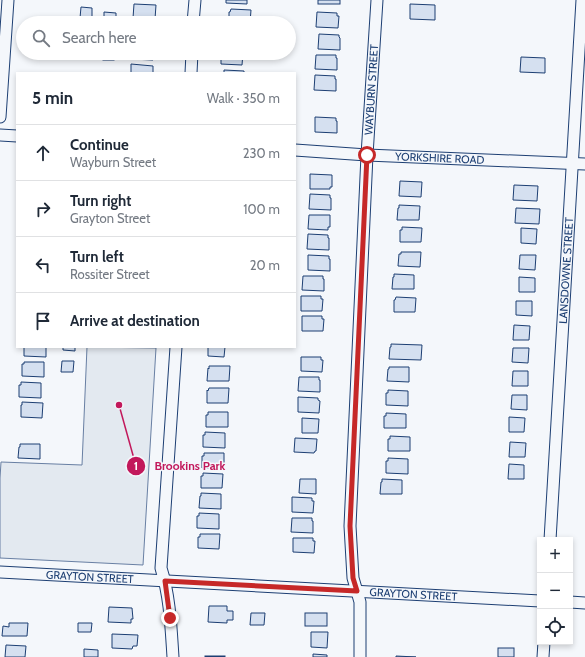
<!DOCTYPE html>
<html lang="en">
<head>
<meta charset="utf-8">
<style>
  body { margin:0; font-family:Cabin,sans-serif; background:#f2f2f3; color:#1f2937 }
  .controls { position:absolute; right:12px; bottom:12px; display:grid; overflow:hidden; border-radius:0px; box-shadow:0 2px 6px #0003 }
  .controls button { width:36px; height:36px; display:grid; place-items:center; padding:0; border:0; border-bottom:1px solid #e0e1e3; background:#fff; color:#1f2937; font:20px sans-serif }
  .stop { position:absolute; width:12px; height:12px; margin:-9px; border:3px solid #c62828; border-radius:50%; background:#fff }
  .stop.end { background:#c62828; border-color:#fff; box-shadow:0 1px 4px #0008 }
  .list { margin:0; padding:0; list-style:none }
  h2 { display:flex; justify-content:space-between; align-items:center; height:52px; margin:0; padding:0 16px; font-size:17px }
  h2 small { font-size:13px; font-weight:400; color:#747a83 }
  .list li { display:grid; grid-template-columns:26px 1fr auto; gap:12px; align-items:center; box-sizing:border-box; height:56px; padding:0 16px; border-top:1px solid #e0e1e3 }
  .list b { display:block; font-size:15px; white-space:nowrap }
  .list p { margin:0; font-size:13px; white-space:nowrap; color:#747a83 }
  .list em { font-size:13px; font-style:normal; color:#747a83 }
  .icon { flex:none; width:22px; height:22px; fill:none; stroke:currentColor; stroke-width:2; stroke-linecap:round; stroke-linejoin:round }
  .map { position:relative; flex:none; width:585px; height:657px; overflow:hidden }
  .search { position:absolute; background:#fff; box-shadow:0 2px 6px #0003; left:16px; top:16px; width:280px; height:44px; display:flex; align-items:center; gap:10px; box-sizing:border-box; padding:0 14px; border-radius:22px; color:#747a83; font-size:15px }
  .panel { position:absolute; background:#fff; box-shadow:0 2px 6px #0003; left:16px; top:72px; width:280px; height:276px; border-radius:0px }
  .map>svg:first-child { display:block }
</style>
</head>
<body>
<div class="map">
<svg width="585" height="657" viewBox="0 0 585 657">
  <rect width="100%" height="100%" fill="#f4f7fb"/>
  <path fill="#e3e9f0" stroke="#687fa3" d="M87,347L156,348L143,565L0,558V478L1,462L82,465Z"/>
  <g fill="#d5e0f0" stroke="#1d3f73">
    <path d="M226,0H247V4L226,3Z"/>
    <rect x="318" y="0" width="22" height="4"/>
    <path d="M134,4L156,5L155,19L133,18Z"/>
    <path d="M410,4L435,5V20L410,19Z"/>
    <path d="M81,7L92,8V19L80,18Z"/>
    <path d="M231,9L251,10L250,23H229V12H230Z"/>
    <path d="M104,12L116,13V20H104Z"/>
    <path d="M317,12L337,13V16H339L338,28L316,27Z"/>
    <path d="M319,34L339,35V37L340,38V50L318,49Z"/>
    <path d="M76,53H88L87,59L76,58Z"/>
    <rect x="103" y="53" width="11" height="7"/>
    <path d="M132,53H154L153,60L131,59Z"/>
    <path d="M221,53H243L242,65L221,64Z"/>
    <path d="M316,55H336V58H337V70L315,69Z"/>
    <path d="M521,57L545,58V73L520,72Z"/>
    <path d="M131,64L153,66V73H131Z"/>
    <path d="M224,70L244,71V73H222H224Z"/>
    <path d="M315,75L335,76V79H336V91L314,90Z"/>
    <path d="M315,117L336,118V121H337V133L315,132Z"/>
    <path d="M310,174L332,175V187H330V189H310Z"/>
    <path d="M400,181L422,182L421,197L399,196Z"/>
    <path d="M514,185L538,186L537,201L513,200Z"/>
    <path d="M310,194L330,195V198H331V210L309,209Z"/>
    <path d="M399,205L420,206L419,220H397L398,208H399Z"/>
    <path d="M516,208L540,209L539,224L515,223Z"/>
    <path d="M309,215H330V227H328V230L308,229Z"/>
    <path d="M402,227L422,228L421,242H400V230H402Z"/>
    <path d="M521,228L537,229L536,244L521,243Z"/>
    <path d="M308,234L328,235V238H329V250L307,249Z"/>
    <path d="M401,252H421L420,267L398,266L399,254H401Z"/>
    <path d="M308,255L329,256V259H330V271L308,270Z"/>
    <path d="M520,255H536L535,270L519,269Z"/>
    <path d="M394,274L414,275V289H392L393,277H394Z"/>
    <path d="M303,276H323V279H324V291L302,290Z"/>
    <path d="M519,277L535,278V292H519Z"/>
    <path d="M301,296H321V299H323L322,311H301Z"/>
    <path d="M396,297L416,298L415,312H394V300H395Z"/>
    <path d="M516,301H532V316L516,315Z"/>
    <path d="M302,316H322V319H324L323,331H302Z"/>
    <path d="M514,325L530,326L529,340H513Z"/>
    <path d="M391,344L422,345L421,360L389,359L390,347H391Z"/>
    <path d="M24,347H46V357L24,356Z"/>
    <path d="M63,347H75V351L63,350Z"/>
    <path d="M208,347H225L224,357L208,356Z"/>
    <path d="M513,348H529L528,363L512,362Z"/>
    <path d="M301,357H321V360H323L322,372L301,371Z"/>
    <path d="M62,361H74L73,372H61Z"/>
    <path d="M24,362H44V377L22,376V364H24Z"/>
    <path d="M209,366H230L229,381H207L208,368L209,369Z"/>
    <path d="M389,367H409V382L387,381L388,369H389Z"/>
    <path d="M513,371H528V386H512Z"/>
    <path d="M299,377H319V380H320V392L298,391Z"/>
    <path d="M21,382L41,383V398L19,397V385H21Z"/>
    <path d="M209,388H229L228,403H207V390L208,391Z"/>
    <path d="M388,390L408,391V406L386,405V393H388Z"/>
    <path d="M512,395H527V410L511,409Z"/>
    <path d="M298,397L318,398V400L320,401L319,413L298,412Z"/>
    <path d="M22,402L43,403L42,418L21,417V405H22Z"/>
    <path d="M208,412H228V427H206V415H208Z"/>
    <path d="M386,413L406,414V428H384V416H386Z"/>
    <path d="M509,417L525,418L524,432H509Z"/>
    <path d="M302,418L319,419L318,433H302Z"/>
    <path d="M205,432L225,433V448L203,447V435H205Z"/>
    <path d="M390,436L410,437V451H388V439H390Z"/>
    <path d="M295,438L317,439L316,451H315L314,453L294,452Z"/>
    <path d="M510,442L526,443L525,457H509Z"/>
    <path d="M20,444H40V459L18,458L19,447H20Z"/>
    <path d="M204,453H224V468H202V456H204Z"/>
    <path d="M388,458L408,459V474L386,473V461H388Z"/>
    <path d="M509,464L524,465V479H508Z"/>
    <path d="M203,473L223,474L222,488H201V476H203Z"/>
    <path d="M300,479H316V494L299,493Z"/>
    <path d="M382,479L402,480V494H380L381,482H382Z"/>
    <path d="M201,493L221,494V509L199,508L200,496H201Z"/>
    <path d="M292,497L312,498V501H314L313,513L292,512Z"/>
    <path d="M199,513L219,514V529L197,528V516H199Z"/>
    <path d="M292,518H312V521H313V533L291,532Z"/>
    <path d="M200,534H220L219,549L198,548V537H200Z"/>
    <path d="M293,538H313V541H315L314,553L293,552Z"/>
    <path d="M209,606H227V611H233V620H227V623L208,622Z"/>
    <path d="M109,607L132,608L133,619H131V623L108,622Z"/>
    <path d="M251,613H265L264,625H250Z"/>
    <rect x="305" y="613" width="22" height="13"/>
    <path d="M9,623H28L27,636H2L3,626L9,627Z"/>
    <path d="M78,623H92L91,632H78Z"/>
    <path d="M311,632H328L327,648L311,647Z"/>
    <path d="M112,634L138,635L137,646H133L132,649L112,648Z"/>
    <path d="M6,645L26,646L25,657H5Z"/>
    <rect x="498" y="648" width="16" height="9"/>
    <path d="M84,649L98,650V657H84Z"/>
    <path d="M313,654L327,655V657H313Z"/>
    <rect x="205" y="656" width="20" height="1"/>
    <path d="M396,656L416,657H396Z"/>
  </g>
  <g fill="none" stroke-linecap="round" stroke-linejoin="round">
    <g stroke="#1d3f73" stroke-width="13">
      <g id="street">
        <path d="M193,23L195,0"/>
        <path d="M191,73L192,53"/>
        <path d="M0,117L8,0"/>
        <path d="M0,135L17,136"/>
        <path id="s1" d="M295,150L367,155L585,164"/>
        <path id="s2" d="M550,540L582,0"/>
        <path id="s3" d="M0,572L540,601"/>
        <path d="M570,602L585,603"/>
        <path d="M173,657C171,627 170,597 161,568L176,347"/>
        <path id="s4" d="M360,657V602L353,578L350,526L367,155L377,0"/>
        <path d="M543,657L544,642"/>
      </g>
    </g>
    <use href="#street" stroke="#f4f7fb" stroke-width="11"/>
  </g>
  <g fill="none" stroke-linecap="round" stroke-linejoin="round">
    <path stroke="#c62828" stroke-width="5" d="M170,618L165,581L357,591L353,578L350,526L367,155"/>
  </g>
  <g text-anchor="middle" dominant-baseline="central" stroke-width="3" stroke-linejoin="round" paint-order="stroke">
    <g font-size="11" fill="#1d3f73" stroke="#f4f7fb">
      <text stroke="none"><textPath href="#s4" startOffset="569">WAYBURN STREET</textPath></text>
      <text stroke="none"><textPath href="#s1" startOffset="145">YORKSHIRE ROAD</textPath></text>
      <text stroke="none"><textPath href="#s2" startOffset="270">LANSDOWNE STREET</textPath></text>
      <text stroke="none"><textPath href="#s3" startOffset="90">GRAYTON STREET</textPath></text>
      <text stroke="none"><textPath href="#s3" startOffset="414">GRAYTON STREET</textPath></text>
    </g>
  </g>
  <path fill="none" stroke="#c2185b" stroke-width="1.5" d="M119 405L136 466"/>
  <g fill="#c2185b" stroke="#f4f7fb" stroke-width="1.5">
    <circle cx="119" cy="405" r="4"/>
    <circle cx="136" cy="466" r="10"/>
  </g>
  <g font-size="12" text-anchor="middle" font-weight="bold" fill="#fff">
    <text x="136" y="470">1</text>
  </g>
  <g font-size="12" text-anchor="middle" font-weight="bold" fill="#c2185b" stroke="#f4f7fb" stroke-width="3" stroke-linejoin="round" paint-order="stroke">
    <text x="190" y="470">Brookins Park</text>
  </g>
</svg>
<div class="controls">
<button>+</button>
<button>−</button>
<button><svg class="icon" aria-label="locate" viewBox="0 0 24 24"><circle cx="12" cy="12" r="6"/><path d="M12 2v4M12 18v4M2 12h4M18 12h4"/></svg></button>
</div>
<div class="stop" style="left:367px;top:155px"></div>
<div class="stop end" style="left:170px;top:618px"></div>
<div class="search"><svg class="icon" aria-label="search" viewBox="0 0 24 24"><circle cx="10" cy="10" r="6"/><path d="M15 15l6 6"/></svg>Search here</div>
<section class="panel">
<h2>5 min<small>Walk · 350 m</small></h2>
<ul class="list">
<li><svg class="icon" aria-label="ahead" viewBox="0 0 24 24"><path d="M12 20V5M6 11l6-6 6 6"/></svg><div><b>Continue</b><p>Wayburn Street</p></div><em>230 m</em></li>
<li><svg class="icon" aria-label="right" viewBox="0 0 24 24"><path d="M7 20v-9h11M14 6l5 5-5 5"/></svg><div><b>Turn right</b><p>Grayton Street</p></div><em>100 m</em></li>
<li><svg class="icon" aria-label="left" viewBox="0 0 24 24"><path d="M17 20v-9H6M10 6l-5 5 5 5"/></svg><div><b>Turn left</b><p>Rossiter Street</p></div><em>20 m</em></li>
<li><svg class="icon" aria-label="arrive" viewBox="0 0 24 24"><path d="M6 21V4h12l-3 4 3 4H6"/></svg><div><b>Arrive at destination</b></div></li>
</ul>
</section>
</div>
</body>
</html>
